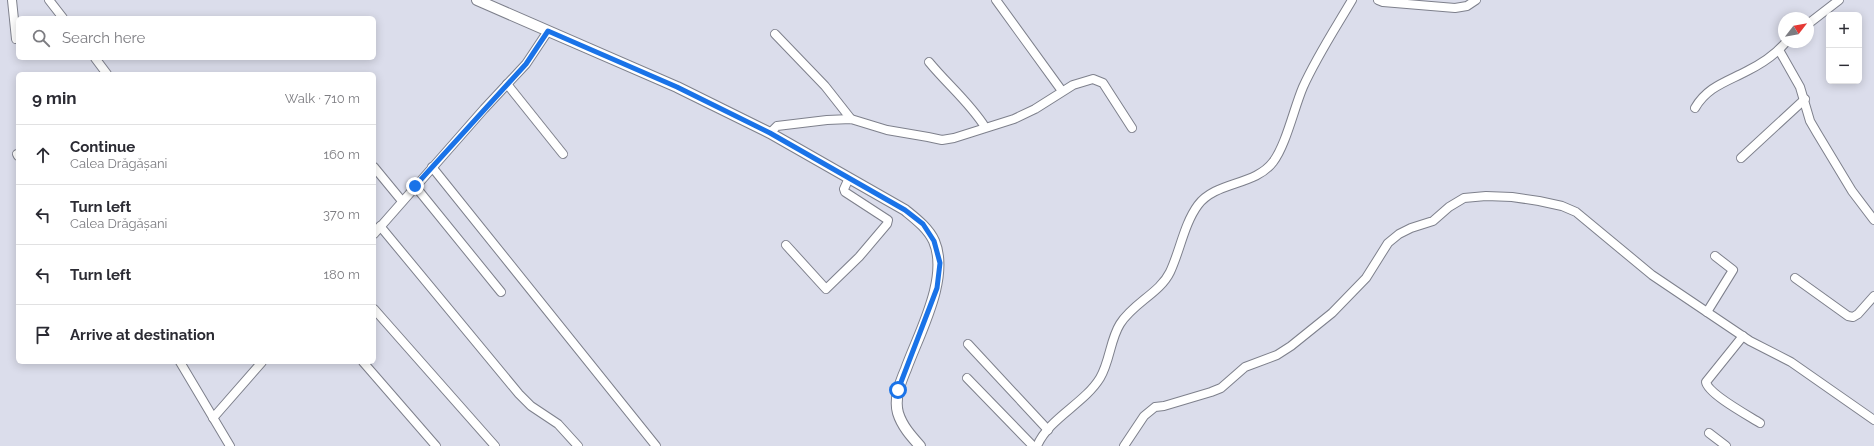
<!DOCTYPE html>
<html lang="en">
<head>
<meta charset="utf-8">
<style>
  body { margin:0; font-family:Raleway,sans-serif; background:#f7f7f7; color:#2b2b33 }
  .controls { position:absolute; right:12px; top:12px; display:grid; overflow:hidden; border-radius:6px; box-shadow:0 2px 10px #0003 }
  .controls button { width:36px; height:36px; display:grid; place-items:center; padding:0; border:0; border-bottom:1px solid #e1e1e2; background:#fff; color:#2b2b33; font:20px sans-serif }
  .compass { position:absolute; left:1778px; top:12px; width:36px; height:36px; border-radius:50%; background:#fff; box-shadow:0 2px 10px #0003; rotate:59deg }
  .stop { position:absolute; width:12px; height:12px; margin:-9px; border:3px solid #1a73e8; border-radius:50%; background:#fff }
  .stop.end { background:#1a73e8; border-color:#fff; box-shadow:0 1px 4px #0008 }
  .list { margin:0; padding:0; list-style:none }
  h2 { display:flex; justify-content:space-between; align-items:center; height:52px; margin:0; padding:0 16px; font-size:17px }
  h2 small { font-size:13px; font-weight:400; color:#7c7c81 }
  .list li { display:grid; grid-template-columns:26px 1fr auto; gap:12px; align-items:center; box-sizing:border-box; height:60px; padding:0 16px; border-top:1px solid #e1e1e2 }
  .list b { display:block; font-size:15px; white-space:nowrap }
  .list p { margin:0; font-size:13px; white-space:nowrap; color:#7c7c81 }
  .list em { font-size:13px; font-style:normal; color:#7c7c81 }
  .icon { flex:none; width:22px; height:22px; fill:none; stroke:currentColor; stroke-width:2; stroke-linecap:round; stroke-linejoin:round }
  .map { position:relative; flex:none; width:1874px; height:446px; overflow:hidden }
  .search { position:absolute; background:#fff; box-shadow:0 2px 10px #0003; left:16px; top:16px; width:360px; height:44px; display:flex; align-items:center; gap:10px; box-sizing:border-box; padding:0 14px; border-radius:6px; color:#7c7c81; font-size:15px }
  .panel { position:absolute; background:#fff; box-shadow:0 2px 10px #0003; left:16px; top:72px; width:360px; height:292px; border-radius:6px }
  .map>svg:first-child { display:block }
</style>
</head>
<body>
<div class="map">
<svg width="1874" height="446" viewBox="0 0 1874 446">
  <rect width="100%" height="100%" fill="#dbddeb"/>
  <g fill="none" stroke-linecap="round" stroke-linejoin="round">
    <g stroke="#7e808c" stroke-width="10">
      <g id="minor">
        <path d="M12,0L16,39"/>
        <path d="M49,0L63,18"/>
        <path d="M996,0L1062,91"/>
        <path d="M1378,0L1383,2L1455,8L1467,6L1476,0"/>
        <path d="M1808,24L1839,0"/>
        <path d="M775,34L825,86L851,119"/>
        <path d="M1779,50L1800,87L1810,121L1817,133L1852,191L1874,220"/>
        <path d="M95,58L107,74"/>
        <path d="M929,62C947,84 970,103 985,127"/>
        <path d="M507,84L563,154"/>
        <path d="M1695,108C1707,87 1726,82 1747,71C1761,64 1776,54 1786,42"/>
        <path d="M770,133L777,126L827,120L851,119L887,130L928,137L942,140L954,138L1014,119L1035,109L1073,85L1093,79L1103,83L1132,128"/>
        <path d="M17,154L18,156"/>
        <path d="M1741,158L1805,99"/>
        <path d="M374,167L402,201"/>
        <path d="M432,167L656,446"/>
        <path d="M415,186L501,292"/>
        <path d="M380,226L519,394L531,406L558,424L578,446"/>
        <path d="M374,234L484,109L526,64L548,31"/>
        <path d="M786,245L826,289L859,257L887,224L888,220L845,192L844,189L849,178"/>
        <path d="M1795,278L1848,316L1853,317L1858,314L1874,296"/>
        <path d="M374,309L495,446"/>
        <path d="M1707,312L1733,270L1715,256"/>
        <path d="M1743,336L1706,382C1708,394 1749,416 1760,423"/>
        <path d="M968,344L1048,430"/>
        <path d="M180,362L230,446"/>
        <path d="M363,362L436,446"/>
        <path d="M967,378L1033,446"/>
        <path d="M213,418L262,362"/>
        <path d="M1709,433L1726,446"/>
        <path d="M1037,446C1049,418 1084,404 1100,378C1110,361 1110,340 1120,324C1133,303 1160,293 1170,272C1180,251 1184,224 1198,205C1216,181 1255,186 1273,162C1286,145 1294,108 1303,87C1317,56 1335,29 1352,0"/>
        <path d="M1124,446L1144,416L1155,407L1164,406L1211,392L1221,388L1245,367L1277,355L1291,346L1332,313L1366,278L1388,243L1399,234L1411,228L1433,221L1449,207L1464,198L1486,196L1512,197L1539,201L1562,206L1576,212L1652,275L1750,341L1791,362L1874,420"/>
      </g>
    </g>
    <g stroke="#7e808c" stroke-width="12">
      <path id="major" d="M477,0L677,87L770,133L905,210C916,219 928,228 934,241C950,278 919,333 906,369C900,383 894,399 898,413C902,426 911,436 920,446"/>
    </g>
    <use href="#minor" stroke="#fff" stroke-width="8"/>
    <use href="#major" stroke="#fff" stroke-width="10"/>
  </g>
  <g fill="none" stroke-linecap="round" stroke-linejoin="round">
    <path stroke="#1a73e8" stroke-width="5" d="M415,186L526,64L548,31L677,87L770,133L905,210L923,224L934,241L940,263L937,288L898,390"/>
  </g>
</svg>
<div class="controls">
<button>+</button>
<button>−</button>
</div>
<svg class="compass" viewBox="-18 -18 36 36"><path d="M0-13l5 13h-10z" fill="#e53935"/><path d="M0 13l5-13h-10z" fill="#7c7c81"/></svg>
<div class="stop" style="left:898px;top:390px"></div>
<div class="stop end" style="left:415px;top:186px"></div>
<div class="search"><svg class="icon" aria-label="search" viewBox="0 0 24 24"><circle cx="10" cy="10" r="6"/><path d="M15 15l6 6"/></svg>Search here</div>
<section class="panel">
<h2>9 min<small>Walk · 710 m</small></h2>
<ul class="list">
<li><svg class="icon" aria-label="ahead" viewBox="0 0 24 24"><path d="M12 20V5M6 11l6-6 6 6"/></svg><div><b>Continue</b><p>Calea Drăgășani</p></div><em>160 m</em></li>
<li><svg class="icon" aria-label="left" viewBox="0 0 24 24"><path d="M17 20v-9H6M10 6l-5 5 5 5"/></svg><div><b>Turn left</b><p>Calea Drăgășani</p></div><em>370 m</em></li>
<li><svg class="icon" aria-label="left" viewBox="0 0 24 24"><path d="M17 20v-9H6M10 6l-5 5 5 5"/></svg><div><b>Turn left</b></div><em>180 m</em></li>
<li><svg class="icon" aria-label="arrive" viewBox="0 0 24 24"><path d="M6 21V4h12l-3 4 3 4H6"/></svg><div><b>Arrive at destination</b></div></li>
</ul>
</section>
</div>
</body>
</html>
